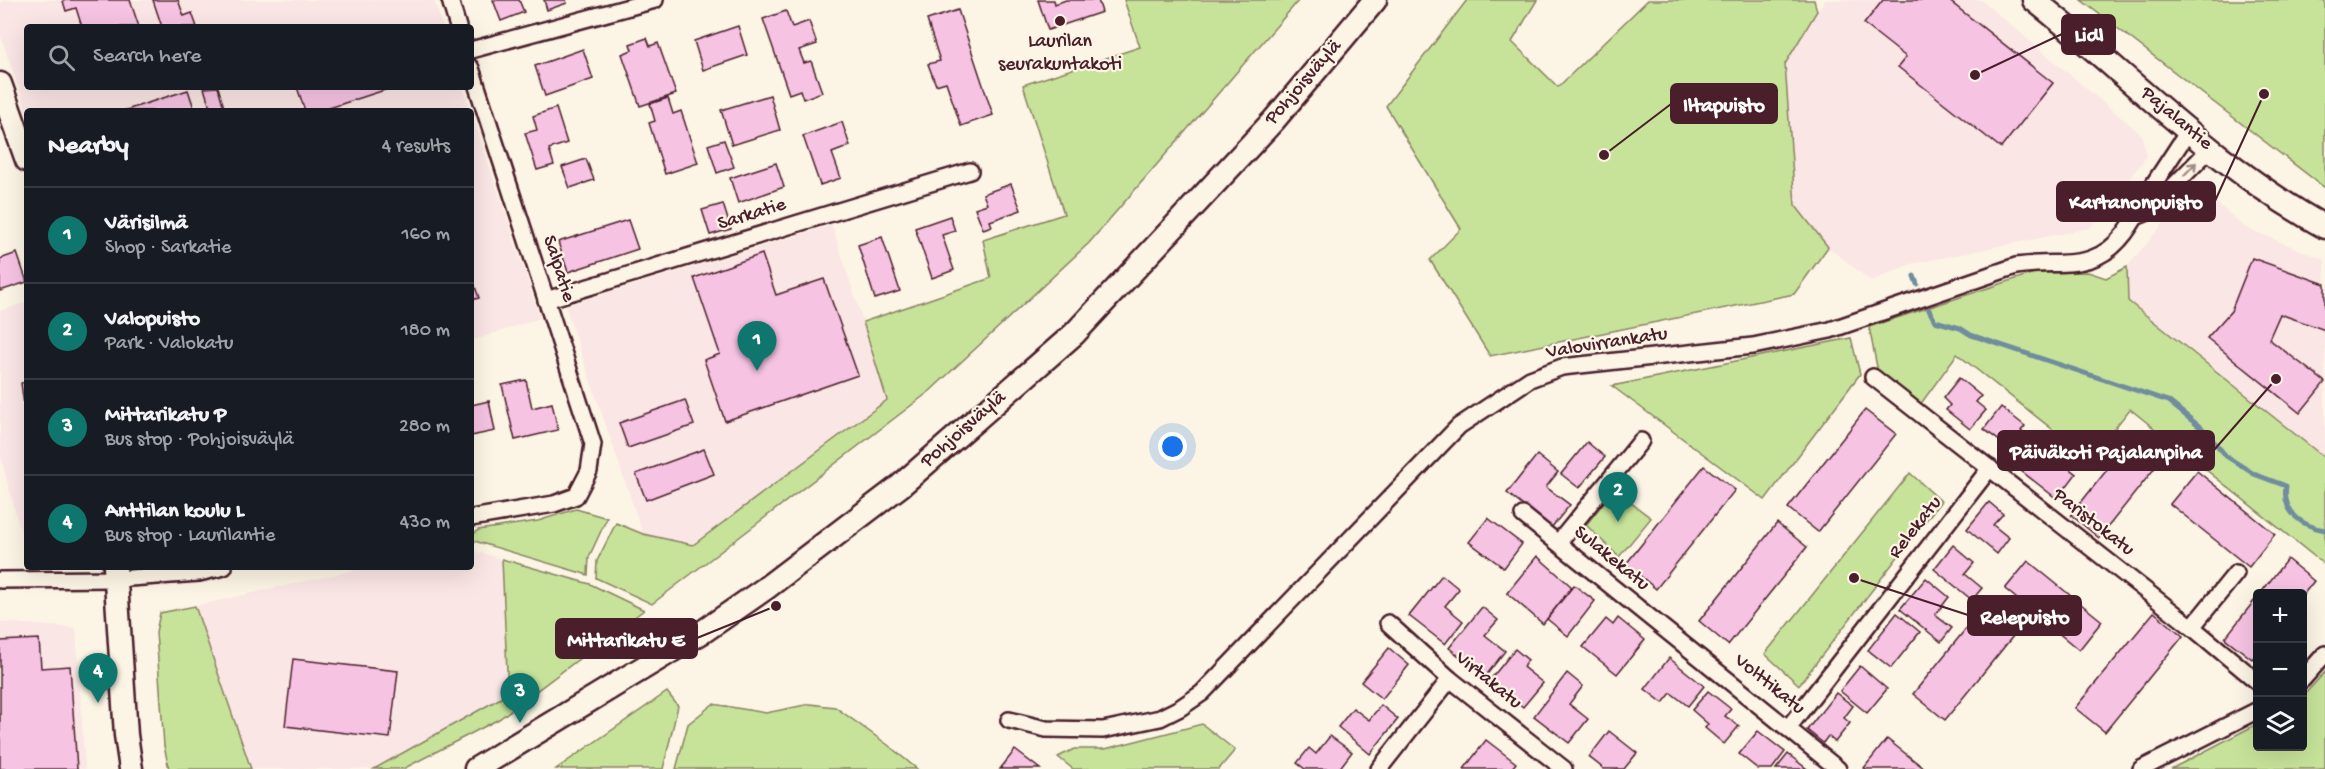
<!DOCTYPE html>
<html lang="en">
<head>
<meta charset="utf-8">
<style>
  body { margin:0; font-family:"Gochi Hand",sans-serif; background:#20242c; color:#f1f3f6 }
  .controls { position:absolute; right:18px; bottom:18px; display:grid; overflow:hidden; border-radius:6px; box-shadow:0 6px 24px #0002 }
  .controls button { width:54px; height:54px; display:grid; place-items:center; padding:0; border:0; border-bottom:2px solid #363941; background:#171b24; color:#f1f3f6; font:30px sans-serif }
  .you { position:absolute; left:1173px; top:447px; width:21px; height:21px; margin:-15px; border:4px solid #fff; border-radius:50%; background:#1a73e8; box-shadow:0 0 0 9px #1a73e833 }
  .badge { display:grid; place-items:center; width:39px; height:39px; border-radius:50%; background:#0f766e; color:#fff; font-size:20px; font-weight:700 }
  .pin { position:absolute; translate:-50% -50px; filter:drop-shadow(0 2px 3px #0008) }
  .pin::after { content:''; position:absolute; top:32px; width:21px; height:18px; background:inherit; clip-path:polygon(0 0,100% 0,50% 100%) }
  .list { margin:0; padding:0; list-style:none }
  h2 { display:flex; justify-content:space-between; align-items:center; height:78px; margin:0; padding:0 24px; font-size:26px }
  h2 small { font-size:20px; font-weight:400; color:#9ea1a6 }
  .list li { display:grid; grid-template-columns:39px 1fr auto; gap:18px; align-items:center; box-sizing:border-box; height:96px; padding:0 24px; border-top:2px solid #363941 }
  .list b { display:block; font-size:22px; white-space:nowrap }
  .list p { margin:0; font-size:20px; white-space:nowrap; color:#9ea1a6 }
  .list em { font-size:20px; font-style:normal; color:#9ea1a6 }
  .icon { flex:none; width:33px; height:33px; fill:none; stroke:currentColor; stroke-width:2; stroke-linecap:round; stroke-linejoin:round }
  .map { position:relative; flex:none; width:2325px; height:769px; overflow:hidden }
  .search { position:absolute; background:#171b24; box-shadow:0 6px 24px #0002; left:24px; top:24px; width:450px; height:66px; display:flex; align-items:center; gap:15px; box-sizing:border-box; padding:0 21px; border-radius:6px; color:#9ea1a6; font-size:22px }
  .panel { position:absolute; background:#171b24; box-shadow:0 6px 24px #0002; left:24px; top:108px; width:450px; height:462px; border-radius:6px }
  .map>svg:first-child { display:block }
</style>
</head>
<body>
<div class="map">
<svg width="2325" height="769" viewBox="0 0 2325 769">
  <rect width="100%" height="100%" fill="#fcf5e5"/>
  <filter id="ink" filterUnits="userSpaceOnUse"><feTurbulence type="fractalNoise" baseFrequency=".0167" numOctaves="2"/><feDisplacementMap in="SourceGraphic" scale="12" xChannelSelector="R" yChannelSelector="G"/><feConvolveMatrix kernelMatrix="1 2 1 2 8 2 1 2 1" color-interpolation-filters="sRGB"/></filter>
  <g filter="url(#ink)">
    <g fill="#fae6e4">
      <path d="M3,0H434L443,27H27V87H463L471,111H27V113L0,34V5Z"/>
      <path d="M1826,0H1981L2142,135L2146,157L2090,228L1911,264L1871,281L1828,247L1795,205L1785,64L1817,11Z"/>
      <path d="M471,111L540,318L471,341Z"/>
      <path d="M2206,194L2246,228L2325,260V458L2128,301L2127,267L2187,195Z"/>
      <path d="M832,225L888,400L693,545L643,534L565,306Z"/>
      <path d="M27,302V556L0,454V311Z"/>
      <path d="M471,550L502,559L508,694L374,769H251L195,606L368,567H471Z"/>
      <path d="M0,622L76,628L85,769H0Z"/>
    </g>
    <g fill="#c7e39a" stroke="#888162" stroke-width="1.5">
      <path d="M1124,0H1299L1089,243L930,391L652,604L596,578L597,561L616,523L643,534L693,545L887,400L863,322L991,278L983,240L1064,214L1023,85L1140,47Z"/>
      <path d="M1467,0H1537L1512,42L1558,87L1648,0H1814L1817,11L1785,64L1795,205L1828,247L1794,294L1490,356L1430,260L1461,229L1386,106Z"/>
      <path d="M2081,0H2325V188Z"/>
      <path d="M2127,267L2128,301L2325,458V565L2130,409L2090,459L1957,354L1920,405L1878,372L1869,327L2034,273L2088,272L2106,278Z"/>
      <path d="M1851,338L1860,374L1765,500L1612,386Z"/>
      <path d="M1910,473L1941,501L1799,685L1765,654Z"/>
      <path d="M1614,490L1651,518L1619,557L1586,525Z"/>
      <path d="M576,509L607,518L589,557L588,575L471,540V537L478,530L538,521Z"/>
      <path d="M502,559L590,584L644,610L499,719L403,769H374L508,694Z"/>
      <path d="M195,606L251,769H169L164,746L156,632L160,613Z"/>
      <path d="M2325,672V769H2171L2257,724L2258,746H2302L2303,696Z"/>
      <path d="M667,692L678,706L663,769H556Z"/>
      <path d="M713,704L766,713L810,704L835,707L888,745L917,769H676L688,724Z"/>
      <path d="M1202,724L1235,750L1219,769H1073L1058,757L1074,749H1105Z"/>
    </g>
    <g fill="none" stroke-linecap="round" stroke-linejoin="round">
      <g stroke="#708c9d" stroke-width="5">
        <path d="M1914,276L1917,284"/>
        <path d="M1929,310L1935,321L1960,328L1971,335L2168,401L2205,431L2226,456L2254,474L2286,486C2282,512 2301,526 2325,530"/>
      </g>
    </g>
    <g fill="#f6c3e3" stroke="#4a1f2b" stroke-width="1.5">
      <path d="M66,0H130L139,27H82L76,8L66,11L63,1Z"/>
      <path d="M153,0H178L184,16L192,13L197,27H162Z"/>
      <path d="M493,0H519L524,12L501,21Z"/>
      <path d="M544,0H566L567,3L547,10Z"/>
      <path d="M1038,0H1054L1055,4L1066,0H1098L1102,12L1048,30Z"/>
      <path d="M1883,0H1948L2053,83L2001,148L1898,67L1906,57L1864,24Z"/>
      <path d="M958,10L993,115L961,126L946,82L936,85L928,64L940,61L927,20Z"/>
      <path d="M786,11L792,27L809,21L817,44L799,50L804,63L811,61L822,92L803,99L800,90L789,94L763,19Z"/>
      <path d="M738,26L747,55L703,70L694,41Z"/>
      <path d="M647,38L650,46L658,43L676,94L640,106L622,54L632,50L630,44Z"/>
      <path d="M583,49L593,79L545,96L535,66Z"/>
      <path d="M218,87L225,111H211L204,88Z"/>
      <path d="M297,87H394L320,111H305Z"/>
      <path d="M188,90L195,111H123Z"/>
      <path d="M770,95L780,130L732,145L721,110Z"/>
      <path d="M668,98L673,114L681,111L698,163L665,174L649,123L655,121L650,104Z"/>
      <path d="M556,108L567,143L549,149L554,165L537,170L525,133L537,130L533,116Z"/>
      <path d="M842,122L850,146L832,153L841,178L820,185L803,136Z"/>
      <path d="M724,140L734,167L717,173L708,145Z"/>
      <path d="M586,159L594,180L570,188L562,167Z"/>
      <path d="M776,163L784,187L738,203L730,178Z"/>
      <path d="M1011,184L1021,210L990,221L992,226L983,229L975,208L987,204L983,194Z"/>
      <path d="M723,204L731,229L710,235L702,210Z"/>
      <path d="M950,216L955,231L942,235L954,270L932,278L915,228Z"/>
      <path d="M628,220L638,249L568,272L558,242Z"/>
      <path d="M882,237L900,291L875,299L858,245Z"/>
      <path d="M17,253L27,282L0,291V259Z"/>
      <path d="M762,254L776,295L824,279L858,375L725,421L704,360L720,354L694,278Z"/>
      <path d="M2252,258L2325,284V330L2280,314L2269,339L2325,382L2300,413L2207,338L2231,311Z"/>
      <path d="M471,275L479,298L471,300Z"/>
      <path d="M1959,378L1981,396L1976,402L1986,410L1970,429L1946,410L1950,405L1943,398Z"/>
      <path d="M526,380L532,408L552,403L558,430L515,440L502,385Z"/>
      <path d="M27,382V427L21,383Z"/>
      <path d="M685,400L694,425L628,448L619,423Z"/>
      <path d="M489,401L495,431L471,436V405Z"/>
      <path d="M2001,407L2025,426L2021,431L2035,442L2016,467L2000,455L2006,446L1984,429Z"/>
      <path d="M1865,410L1896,434L1818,532L1788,508Z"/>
      <path d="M2137,432L2166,454L2099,538L2071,515Z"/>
      <path d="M1587,442L1605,457L1579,488L1561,474Z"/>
      <path d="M2039,445L2076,474L2057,499L2020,470Z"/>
      <path d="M704,449L714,474L646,500L636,474Z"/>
      <path d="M1537,455L1558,472L1546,487L1570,505L1551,528L1507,493Z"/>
      <path d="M1704,466L1735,490L1656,589L1626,564Z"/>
      <path d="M2197,471L2275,534L2249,567L2170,504Z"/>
      <path d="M1989,502L2003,514L1993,525L2009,538L1997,554L1967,529Z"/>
      <path d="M1488,518L1522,544L1504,568L1469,542Z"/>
      <path d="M1777,523L1807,547L1728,645L1699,621Z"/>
      <path d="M1953,545L1974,563L1965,574L1982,588L1972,600L1934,569Z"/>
      <path d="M1537,556L1572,587L1543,624L1507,593Z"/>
      <path d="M2287,559L2314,581L2302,596V594H2260Z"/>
      <path d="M2028,561L2102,621L2079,650L2005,589Z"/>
      <path d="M1442,575L1459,589L1445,606L1463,621L1445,644L1409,616Z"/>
      <path d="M1926,578L1949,597L1935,615L1952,628L1941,642L1900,609Z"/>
      <path d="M1574,585L1595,601L1568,636L1547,619Z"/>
      <path d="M2258,596V652L2252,659L2225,638Z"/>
      <path d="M1990,599L2022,625L1945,720L1913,694Z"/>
      <path d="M1482,607L1498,620L1485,635L1505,651L1485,677L1449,648Z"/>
      <path d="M2154,612L2183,636L2105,732L2075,708Z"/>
      <path d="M1897,613L1920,632L1891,668L1868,650Z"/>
      <path d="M1618,618L1645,640L1617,674L1583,647L1606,619L1613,625Z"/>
      <path d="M39,639L41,668L70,666L77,769H0V641Z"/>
      <path d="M1389,648L1409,665L1382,699L1361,682Z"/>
      <path d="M1515,649L1528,660L1523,667L1543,683L1523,707L1490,680Z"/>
      <path d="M1669,658L1704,686L1688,706L1671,693L1663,703L1645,689Z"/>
      <path d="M293,659L398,671L390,738L285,726Z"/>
      <path d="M1860,666L1887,689L1867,713L1840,691Z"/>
      <path d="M1567,673L1583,686L1569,704L1588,719L1569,743L1534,716Z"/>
      <path d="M1708,691L1731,709L1725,716L1739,726L1724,744L1705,728L1708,724L1692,710Z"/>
      <path d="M1836,693L1853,706L1844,718L1850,723L1835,742L1828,736L1823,743L1807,730Z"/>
      <path d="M1381,705L1398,719L1370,754L1338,727L1353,708L1369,720Z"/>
      <path d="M1609,731L1637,753L1624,769H1604L1589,757Z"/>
      <path d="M1758,731L1785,752L1772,769H1758L1739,754Z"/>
      <path d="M1330,736L1352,752L1339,769H1305L1297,763L1309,748L1316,754Z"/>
      <path d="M1887,739L1925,769H1866L1864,768Z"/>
      <path d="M1486,740L1516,763L1511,769H1464Z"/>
      <path d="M1015,750L1040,769H1000Z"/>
      <path d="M1788,754L1807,769H1776Z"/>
    </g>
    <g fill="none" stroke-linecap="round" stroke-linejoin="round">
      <g stroke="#4a1f2b" stroke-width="20">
        <g id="street">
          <path d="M450,0L458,27"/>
          <path d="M471,50L655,0"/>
          <path d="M471,68L593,444L589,471L576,496L554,504L471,518"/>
          <path d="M2138,216L2148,212L2211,148"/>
          <path d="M546,300L970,171"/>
          <path d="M1873,377L2192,627L2258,682"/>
          <path d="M1523,515L1838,769"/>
          <path d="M1558,543L1641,441"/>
          <path d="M0,580L116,579L199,573L224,567"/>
          <path d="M1388,623L1450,679L1564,769"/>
          <path d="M2192,627L2236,573"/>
          <path d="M2302,680L2325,654"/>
          <path d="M1009,720L1046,729L1103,730L1160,718L1180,708L1202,693L1459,426L1530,379L1562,367L1753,346L1830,330L2016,266C2061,259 2094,274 2125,233C2132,223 2137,216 2140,205L2189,130"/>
          <path d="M1788,728L1990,468"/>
          <path d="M1379,769L1450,679"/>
          <path d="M2141,769L2258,710"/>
        </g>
      </g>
      <g stroke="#4a1f2b" stroke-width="27">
        <g id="secondary">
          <path d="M2034,0C2130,76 2217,168 2325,227"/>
          <path d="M0,84L27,160"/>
          <path d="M115,567L126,735L131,769"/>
          <path d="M476,769L704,631L766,588L900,486L1074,334L1274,120L1375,0"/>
        </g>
      </g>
      <use href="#street" stroke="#fcf5e5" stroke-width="15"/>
      <use href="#secondary" stroke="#fcf5e5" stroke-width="22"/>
    </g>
    <defs><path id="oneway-shaft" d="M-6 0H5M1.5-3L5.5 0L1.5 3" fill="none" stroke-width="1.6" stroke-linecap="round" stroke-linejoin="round" transform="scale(1.5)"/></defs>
    <use stroke="#a38a88" href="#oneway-shaft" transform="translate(2190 169) rotate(-46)"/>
  </g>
  <circle fill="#4a1f2b" stroke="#fcf5e5" stroke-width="2" cx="1060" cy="21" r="6"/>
  <g text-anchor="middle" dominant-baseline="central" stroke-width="4.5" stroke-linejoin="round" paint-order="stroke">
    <g font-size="20" fill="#4a1f2b" stroke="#fcf5e5">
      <text x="1060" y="42">Laurilan<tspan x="1060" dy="23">seurakuntakoti</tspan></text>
    </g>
    <g font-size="20" fill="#4a1f2b" stroke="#fcf5e5">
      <text transform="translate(1304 83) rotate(-49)">Pohjoisväylä</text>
      <text transform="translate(2176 119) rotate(40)">Pajalantie</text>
      <text transform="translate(752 215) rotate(-17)">Sarkatie</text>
      <text transform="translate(558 269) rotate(72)">Salpatie</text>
      <text transform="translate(1607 344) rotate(-9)">Valovirrankatu</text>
      <text transform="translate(964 430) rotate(-41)">Pohjoisväylä</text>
      <text transform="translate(2093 523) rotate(38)">Paristokatu</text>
      <text transform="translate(1916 528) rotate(-52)">Relekatu</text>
      <text transform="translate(1611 559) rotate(39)">Sulakekatu</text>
      <text transform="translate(1488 681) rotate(39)">Virtakatu</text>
      <text transform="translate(1769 685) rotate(39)">Volttikatu</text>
    </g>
  </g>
  <path fill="none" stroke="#4a1f2b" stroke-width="2" d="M1975 75L2062 34M1604 155L1671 104M2264 94L2215 201M2276 379L2214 450M1854 578L1968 615M776 606L697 638"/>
  <g fill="#4a1f2b" stroke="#fcf5e5" stroke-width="2">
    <circle cx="1975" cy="75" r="6"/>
    <circle cx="1604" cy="155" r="6"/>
    <circle cx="2264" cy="94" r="6"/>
    <circle cx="2276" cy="379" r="6"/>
    <circle cx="1854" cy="578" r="6"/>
    <circle cx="776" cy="606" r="6"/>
  </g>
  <g fill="#4a1f2b" stroke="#4a1f2b" stroke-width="2">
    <rect x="2062" y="15" width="53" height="39" rx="6"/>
    <rect x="1671" y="84" width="106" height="39" rx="6"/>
    <rect x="2057" y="182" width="158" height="39" rx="6"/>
    <rect x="1998" y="431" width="216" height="39" rx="6"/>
    <rect x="1968" y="596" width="113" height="39" rx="6"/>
    <rect x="556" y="619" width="141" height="39" rx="6"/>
  </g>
  <g font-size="21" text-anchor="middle" font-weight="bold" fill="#fff">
    <text x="2089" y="41">Lidl</text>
    <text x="1724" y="111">Iltapuisto</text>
    <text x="2136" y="208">Kartanonpuisto</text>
    <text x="2106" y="458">Päiväkoti Pajalanpiha</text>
    <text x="2025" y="623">Relepuisto</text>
    <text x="626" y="646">Mittarikatu E</text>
  </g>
</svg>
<div class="controls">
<button>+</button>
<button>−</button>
<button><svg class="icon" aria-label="layers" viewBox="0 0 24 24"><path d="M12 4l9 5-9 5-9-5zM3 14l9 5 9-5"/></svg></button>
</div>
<div class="you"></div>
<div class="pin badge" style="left:757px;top:371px">1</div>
<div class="pin badge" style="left:1618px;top:522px">2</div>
<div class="pin badge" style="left:520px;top:723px">3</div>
<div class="pin badge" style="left:98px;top:703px">4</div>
<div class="search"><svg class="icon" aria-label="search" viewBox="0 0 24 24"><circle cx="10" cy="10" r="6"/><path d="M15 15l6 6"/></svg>Search here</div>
<section class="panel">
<h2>Nearby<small>4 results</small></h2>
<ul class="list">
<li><span class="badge">1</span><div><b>Värisilmä</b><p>Shop · Sarkatie</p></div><em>160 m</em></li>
<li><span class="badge">2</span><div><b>Valopuisto</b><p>Park · Valokatu</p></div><em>180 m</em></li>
<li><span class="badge">3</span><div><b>Mittarikatu P</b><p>Bus stop · Pohjoisväylä</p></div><em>280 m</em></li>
<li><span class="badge">4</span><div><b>Anttilan koulu L</b><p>Bus stop · Laurilantie</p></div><em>430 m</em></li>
</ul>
</section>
</div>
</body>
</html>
